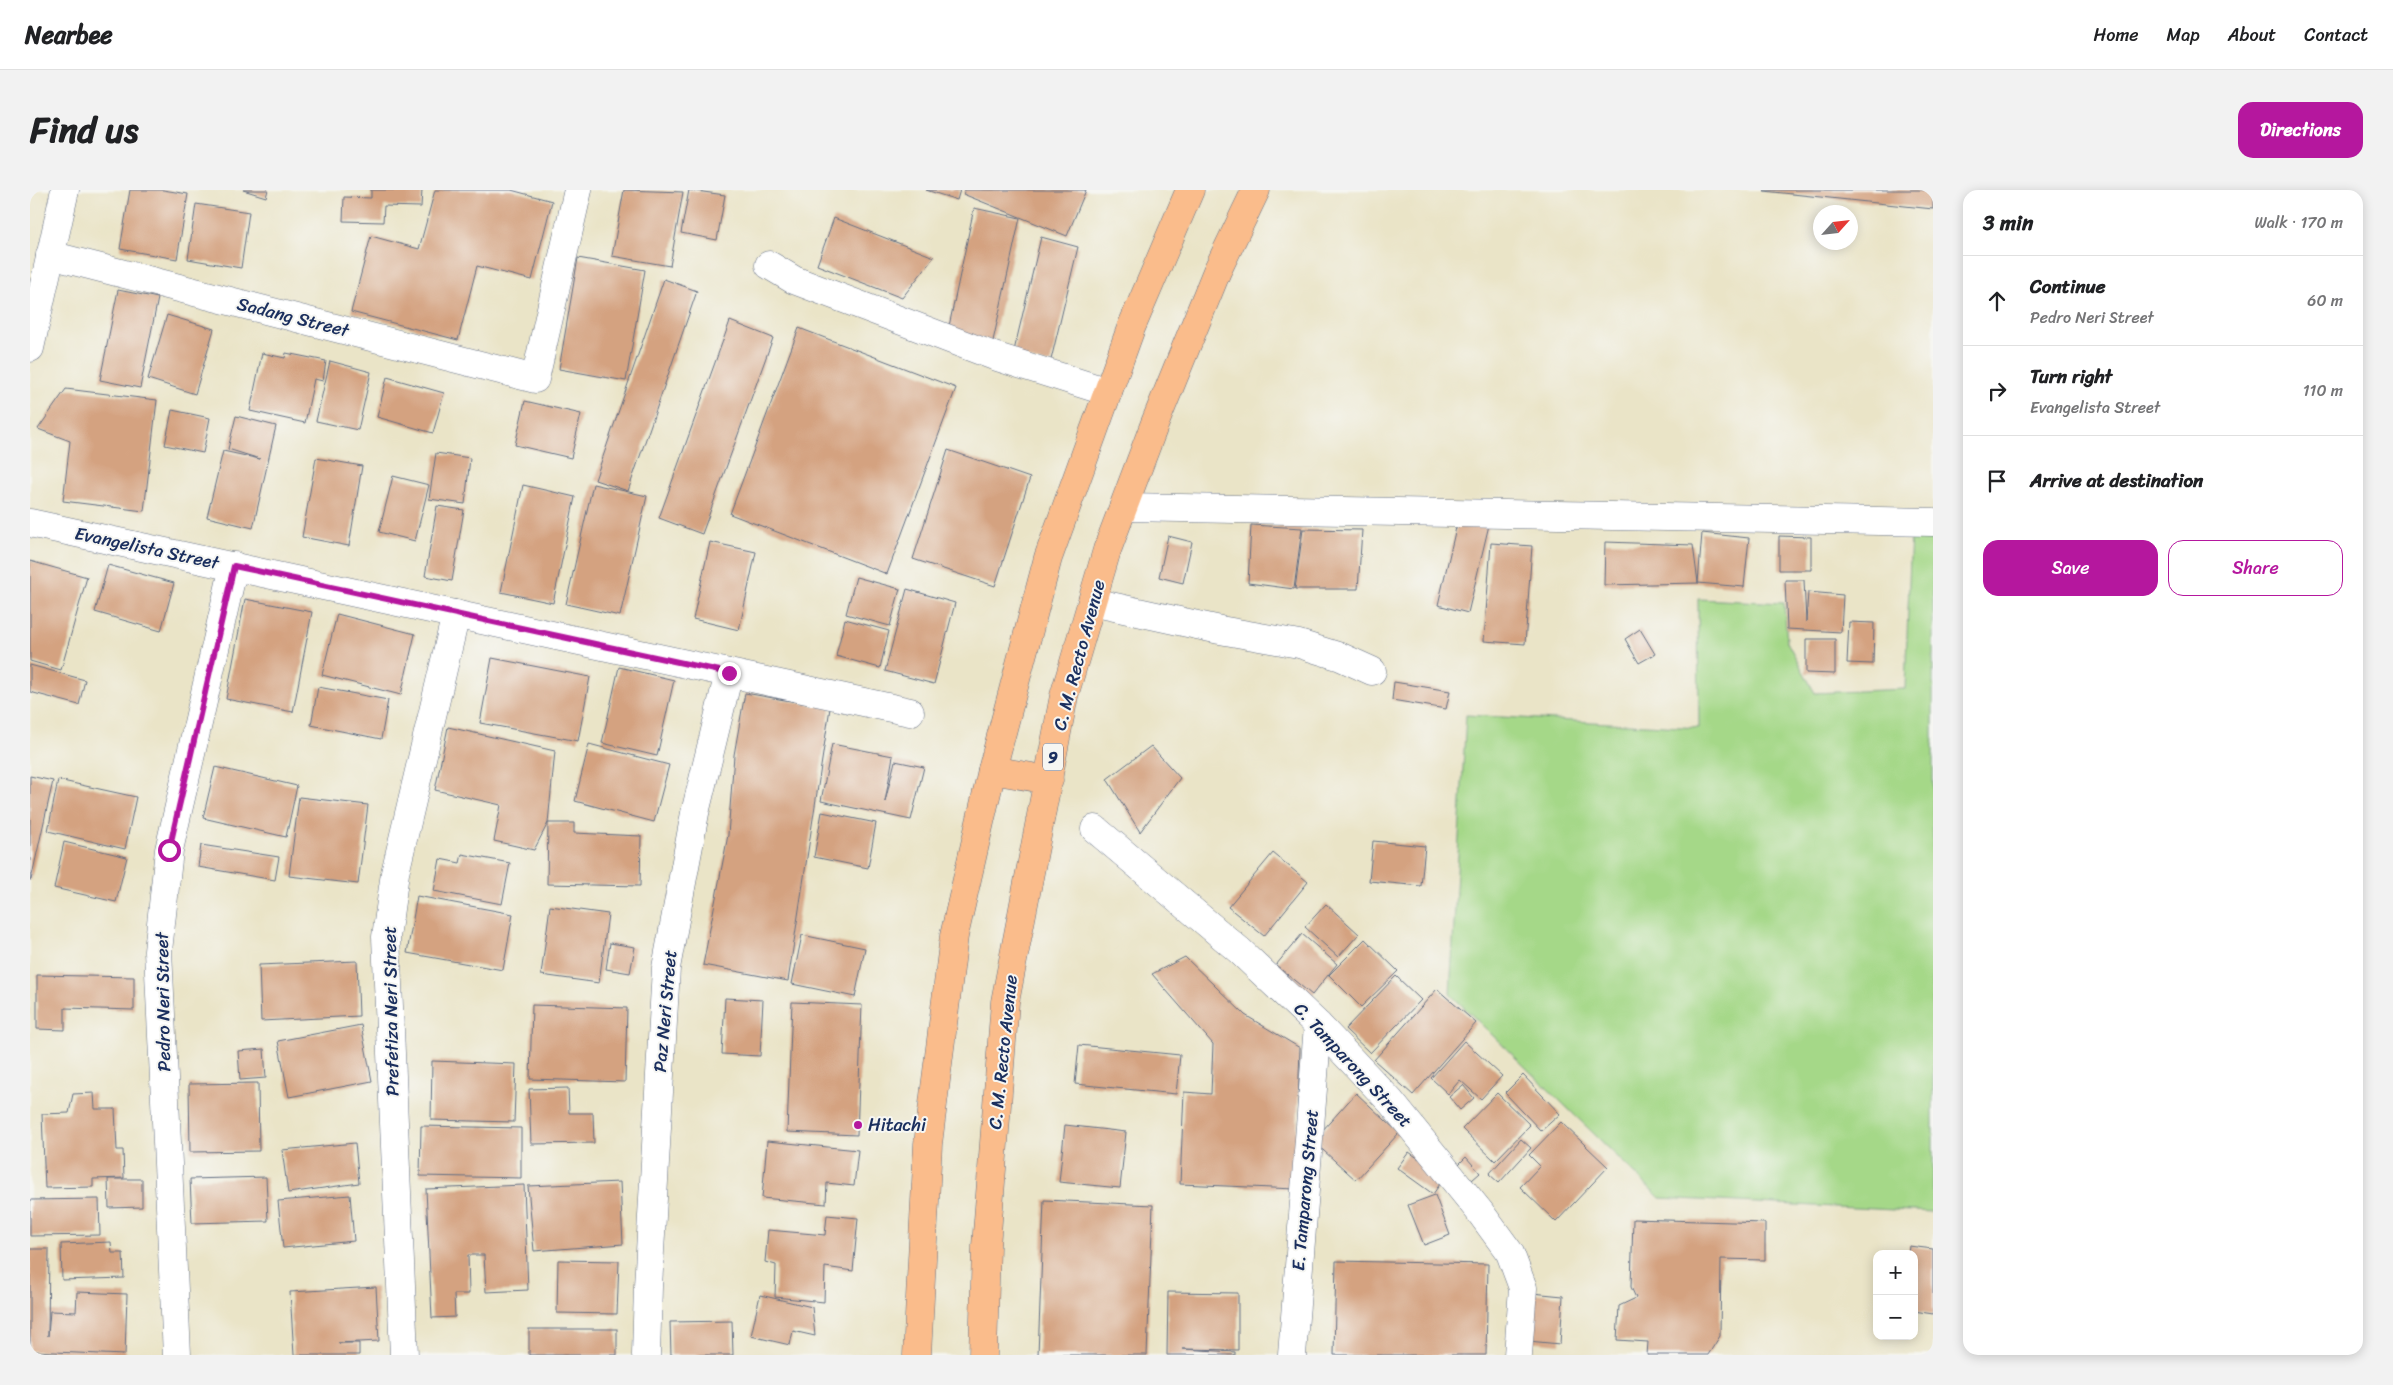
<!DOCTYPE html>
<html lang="en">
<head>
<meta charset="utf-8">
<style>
  body { margin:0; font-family:Sriracha,sans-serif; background:#f2f2f2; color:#202124 }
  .controls { position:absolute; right:15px; bottom:15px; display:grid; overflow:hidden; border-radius:10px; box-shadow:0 2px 12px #0003 }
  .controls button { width:45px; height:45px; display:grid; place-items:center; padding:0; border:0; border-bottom:1px solid #e0e0e0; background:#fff; color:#202124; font:25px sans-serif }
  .compass { position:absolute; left:1783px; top:15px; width:45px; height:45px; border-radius:50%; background:#fff; box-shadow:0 2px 12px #0003; rotate:63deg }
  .stop { position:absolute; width:15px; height:15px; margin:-11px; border:4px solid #b5179e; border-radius:50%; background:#fff }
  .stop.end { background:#b5179e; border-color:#fff; box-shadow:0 1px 5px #0008 }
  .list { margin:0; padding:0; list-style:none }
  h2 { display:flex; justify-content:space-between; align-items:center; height:65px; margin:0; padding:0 20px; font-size:21px }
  h2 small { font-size:16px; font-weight:400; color:#757577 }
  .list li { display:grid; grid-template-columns:32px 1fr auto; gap:15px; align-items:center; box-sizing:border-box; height:90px; padding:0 20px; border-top:1px solid #e0e0e0 }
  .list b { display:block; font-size:19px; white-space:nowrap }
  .list p { margin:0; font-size:16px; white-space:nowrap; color:#757577 }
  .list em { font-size:16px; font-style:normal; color:#757577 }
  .actions { display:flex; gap:10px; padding:15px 20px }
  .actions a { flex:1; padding:11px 0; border:1px solid #b5179e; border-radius:15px; text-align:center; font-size:18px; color:#b5179e }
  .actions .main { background:#b5179e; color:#fff }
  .icon { flex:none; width:28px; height:28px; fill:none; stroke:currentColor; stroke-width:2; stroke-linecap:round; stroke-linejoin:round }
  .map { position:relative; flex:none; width:1903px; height:1165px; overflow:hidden; border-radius:15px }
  header { display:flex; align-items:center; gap:30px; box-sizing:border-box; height:70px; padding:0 25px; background:#fff; border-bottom:1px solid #e0e0e0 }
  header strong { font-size:24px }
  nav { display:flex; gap:28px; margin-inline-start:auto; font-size:18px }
  .intro { display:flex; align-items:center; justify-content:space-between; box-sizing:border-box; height:120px; padding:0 30px }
  h1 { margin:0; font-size:35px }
  .button { padding:12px 22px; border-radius:15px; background:#b5179e; color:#fff; font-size:18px; font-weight:700 }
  main { display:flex; gap:30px; padding:0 30px }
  aside { flex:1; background:#fff; border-radius:15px; box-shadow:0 2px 12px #0003 }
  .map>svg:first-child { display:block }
</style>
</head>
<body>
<header>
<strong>Nearbee</strong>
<nav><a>Home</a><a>Map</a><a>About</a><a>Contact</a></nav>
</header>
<div class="intro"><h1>Find us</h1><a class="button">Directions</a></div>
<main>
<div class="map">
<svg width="1903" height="1165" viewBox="0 0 1903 1165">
  <rect width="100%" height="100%" fill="#f6f6f2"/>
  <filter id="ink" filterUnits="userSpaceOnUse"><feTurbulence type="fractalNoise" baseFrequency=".02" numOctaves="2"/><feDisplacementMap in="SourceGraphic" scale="10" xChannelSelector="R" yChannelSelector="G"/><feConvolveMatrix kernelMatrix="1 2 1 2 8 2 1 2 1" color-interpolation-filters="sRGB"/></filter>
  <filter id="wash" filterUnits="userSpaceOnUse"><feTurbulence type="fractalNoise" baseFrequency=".0096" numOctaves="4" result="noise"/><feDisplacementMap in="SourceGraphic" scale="20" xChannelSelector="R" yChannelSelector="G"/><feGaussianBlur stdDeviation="1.12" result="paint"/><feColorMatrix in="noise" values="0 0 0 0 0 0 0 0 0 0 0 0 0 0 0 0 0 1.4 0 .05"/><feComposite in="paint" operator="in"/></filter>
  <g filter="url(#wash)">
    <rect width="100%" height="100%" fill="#eae4c7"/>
    <path fill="#a5d888" stroke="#608473" d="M1881,341L1903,342V1022L1630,1008L1420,804L1436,525L1669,538L1668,409L1754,413L1757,452L1785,503L1875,499Z"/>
    <g id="blocks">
      <g fill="#d4a280">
        <path d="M100,0H133L158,4L147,69L90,59Z"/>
        <path d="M213,0H238L236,7Z"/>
        <path d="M341,0H392L391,17L354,16L353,32L313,31L314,7L341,8Z"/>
        <path d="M405,0H481L522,11L502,90L447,76L428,150L321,122L341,46L389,59Z"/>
        <path d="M594,0L653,2L640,76L582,66Z"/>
        <path d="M659,0L695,5L687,50L651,43Z"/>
        <path d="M896,0H930L927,10Z"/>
        <path d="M935,0H1056L1037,46L933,4Z"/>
        <path d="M1735,0H1903V19L1734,1Z"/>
        <path d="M166,14L219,22L211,78L158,69Z"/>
        <path d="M944,18L990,28L963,151L918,141Z"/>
        <path d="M804,28L904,67L872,108L787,75Z"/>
        <path d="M1011,47L1048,57L1020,174L983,165Z"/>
        <path d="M548,68L615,80L596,191L529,179Z"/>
        <path d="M634,89L667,101L598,301L565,290Z"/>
        <path d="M88,100L128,108L110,198L70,190Z"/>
        <path d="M137,125L184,139L165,204L118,189Z"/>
        <path d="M700,131L743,148L672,344L629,328Z"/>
        <path d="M769,138L926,198L857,384L700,324Z"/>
        <path d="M232,163L255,168L256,163L296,171L293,191L284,189L275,233L220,221Z"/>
        <path d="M300,171L341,182L328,240L286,231Z"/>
        <path d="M357,187L414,203L403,243L347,227Z"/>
        <path d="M36,199L127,210L114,321L33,311L40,251L8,239Z"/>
        <path d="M495,211L551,224L541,268L485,255Z"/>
        <path d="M142,220L180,228L173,263L135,255Z"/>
        <path d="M206,226L246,236L223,338L177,327L193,261L230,269L198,259Z"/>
        <path d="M918,260L1000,288L965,396L883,369Z"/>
        <path d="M406,263L440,268L435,314L399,309Z"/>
        <path d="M286,268L332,276L319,356L272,347Z"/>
        <path d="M363,286L399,295L385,351L349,342Z"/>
        <path d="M563,294L617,306L590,426L536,414Z"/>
        <path d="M493,295L545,307L523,413L471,402Z"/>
        <path d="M407,316L434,320L422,391L395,386Z"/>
        <path d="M1428,329L1459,335L1438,423L1408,415Z"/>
        <path d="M1221,335L1272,338L1264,399L1218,393Z"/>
        <path d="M1273,339L1332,340L1328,399H1265Z"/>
        <path d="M1672,343L1719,348L1714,397L1668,393Z"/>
        <path d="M1138,346L1162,352L1153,393L1129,387Z"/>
        <path d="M1749,346L1781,347V380H1749Z"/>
        <path d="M680,352L726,362L709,440L663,429Z"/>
        <path d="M1575,352L1663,355L1668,393L1574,395Z"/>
        <path d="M1461,353L1502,356L1495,454L1454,451Z"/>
        <path d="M0,371L57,387L31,480L0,471Z"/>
        <path d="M78,375L144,393L131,441L65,422Z"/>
        <path d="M826,387L870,399L860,436L816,424Z"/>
        <path d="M1755,390H1774L1776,432L1778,402L1813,405L1811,442L1757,439Z"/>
        <path d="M877,399L925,413L904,494L855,481Z"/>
        <path d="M215,409L282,422L263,522L196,509Z"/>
        <path d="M307,424L385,444L371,505L292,485Z"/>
        <path d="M815,429L859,441L850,478L806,466Z"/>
        <path d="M1819,432L1844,433L1843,474L1817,473Z"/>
        <path d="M1610,439L1625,464L1609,473L1595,449Z"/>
        <path d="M1776,449H1805V484L1776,483Z"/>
        <path d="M462,468L560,487L548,551L450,533Z"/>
        <path d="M0,475L55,490L49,515L0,502Z"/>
        <path d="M589,477L644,490L627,566L572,553Z"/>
        <path d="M1364,492L1420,501L1416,519L1362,510Z"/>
        <path d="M288,497L358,510L351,549L281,535Z"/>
        <path d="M715,503L800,518L758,791L673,775L698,645L704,565Z"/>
        <path d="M418,537L525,561L518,633L504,660L464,651L471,615L405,600Z"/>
        <path d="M559,554L639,575L624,632L545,611Z"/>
        <path d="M802,554L863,566L855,612L865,571L894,577L881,630L791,611Z"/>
        <path d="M1121,556L1150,588L1110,642L1077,589Z"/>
        <path d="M185,577L267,596L256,647L173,628Z"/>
        <path d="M0,586L23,591L1,690H0Z"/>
        <path d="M28,590L106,607L95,659L18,641Z"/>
        <path d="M269,607L338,615L328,694L259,686Z"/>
        <path d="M792,622L846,633L838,678L784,667Z"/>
        <path d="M518,633H544V643L611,646L610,696L517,694Z"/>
        <path d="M1343,651L1395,656L1391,696L1339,691Z"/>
        <path d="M34,652L97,667L86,712L24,698Z"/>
        <path d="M171,655L249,667L245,690L168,677Z"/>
        <path d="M1243,663L1278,692L1234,746L1198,717Z"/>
        <path d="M432,664L480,673L472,714L404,701L410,669L430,673Z"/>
        <path d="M387,706L483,724L473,780L377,763Z"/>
        <path d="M1296,714L1329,744L1308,767L1275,737Z"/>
        <path d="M520,716L578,724L569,793L511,785Z"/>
        <path d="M1272,744L1307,774L1282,805L1246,775Z"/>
        <path d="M772,745L835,758L825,807L762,794Z"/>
        <path d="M1335,749L1368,781L1331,817L1299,785Z"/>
        <path d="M580,753L605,757L600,783L576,779Z"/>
        <path d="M1155,767L1215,825L1270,858L1265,999L1150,994L1154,902L1181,904L1183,854L1122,784Z"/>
        <path d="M327,771L329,826L231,831L229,775Z"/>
        <path d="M7,785L104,787V820L35,818V840L7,839Z"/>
        <path d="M1366,786L1391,810L1340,863L1315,839Z"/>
        <path d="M1407,799L1446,833L1383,905L1344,870Z"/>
        <path d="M695,808L733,810L730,866L692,864Z"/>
        <path d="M762,812L832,815L827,945L757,942Z"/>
        <path d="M502,815L597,818L595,892L500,889Z"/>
        <path d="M331,835L342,891L259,907L248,851Z"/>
        <path d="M1434,851L1472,886L1451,909L1430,890L1418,904L1401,888Z"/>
        <path d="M1049,855L1150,865L1146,904L1045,894Z"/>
        <path d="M234,859L236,888L210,890L208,861Z"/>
        <path d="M402,871L486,874L484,932L401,930Z"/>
        <path d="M1493,885L1530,924L1511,941L1475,903Z"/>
        <path d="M228,893L229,961L160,962L159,894Z"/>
        <path d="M1433,895L1444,908L1430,920L1419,907Z"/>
        <path d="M538,898L539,923H563L564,953L501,954L499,899Z"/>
        <path d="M64,903L65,919H85L87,960H93L94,988L63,989V997L15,998L12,924L39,923L43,904Z"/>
        <path d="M1326,903L1369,943L1326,990L1283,951Z"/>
        <path d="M1467,903L1500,935L1465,971L1432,939Z"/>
        <path d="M1531,932L1578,977L1526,1032L1490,997L1510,976L1499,965Z"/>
        <path d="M1035,935L1096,942L1090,998L1029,992Z"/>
        <path d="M391,936L491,938V988L390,986Z"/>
        <path d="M1491,949L1501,958L1469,993L1459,984Z"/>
        <path d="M737,951L828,960L824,996L797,993L796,1014L732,1008Z"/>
        <path d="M325,953L329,993L258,1003L252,960Z"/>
        <path d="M1379,962L1415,987L1403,1004L1367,978Z"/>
        <path d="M1436,967L1450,983L1442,990L1428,975Z"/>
        <path d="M236,987L238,1031L162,1033L160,989Z"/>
        <path d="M78,989H112V1017L79,1018Z"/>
        <path d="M590,992L593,1054L504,1061L498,996Z"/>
        <path d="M494,995L498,1100L456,1102L454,1065H438L439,1104H424L425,1127L402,1128L396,999Z"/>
        <path d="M320,1005L324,1051L253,1058L248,1011Z"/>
        <path d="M1405,1005L1420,1045L1394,1055L1378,1015Z"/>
        <path d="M69,1009L70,1045L0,1046V1010Z"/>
        <path d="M1014,1010L1123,1015L1117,1165H1008Z"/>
        <path d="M797,1025L828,1028L823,1081L795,1077L794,1112L745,1107L746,1075L735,1072L738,1040L795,1045Z"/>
        <path d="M1603,1029L1735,1033V1070L1691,1069L1690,1146L1678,1165H1617L1618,1152L1587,1150L1589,1116L1606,1108L1601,1097Z"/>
        <path d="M81,1052L82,1063H93L94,1088L32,1090L31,1054Z"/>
        <path d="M1879,1056L1903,1059V1124L1884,1121V1064H1878Z"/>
        <path d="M0,1059H19L18,1146L20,1121L46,1122L47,1102L97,1104L95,1165L0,1161Z"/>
        <path d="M528,1070L589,1071L587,1124L527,1123Z"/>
        <path d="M1306,1071L1458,1074L1456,1165H1304Z"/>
        <path d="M346,1097L349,1151L308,1153H329V1165H264L260,1102Z"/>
        <path d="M1138,1102L1208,1103V1160L1152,1159L1205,1162V1165H1137Z"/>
        <path d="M1502,1103L1533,1106L1530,1154L1498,1151Z"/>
        <path d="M730,1105L782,1117L785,1146L763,1141L760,1155L721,1146Z"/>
        <path d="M702,1131L703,1165H641L640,1132Z"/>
        <rect x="499" y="1139" width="88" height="26"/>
      </g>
    </g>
  </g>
  <g filter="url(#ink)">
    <use href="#blocks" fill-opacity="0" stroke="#636e83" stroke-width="1"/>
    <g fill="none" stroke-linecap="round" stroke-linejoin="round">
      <g stroke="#636e83" stroke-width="29">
        <g id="minor">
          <path d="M20,65L505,189L548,0"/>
          <path d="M739,75L764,90L964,166L1078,202"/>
          <path d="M0,158L35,0"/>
          <path d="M1095,317L1903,332"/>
          <path d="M0,333L880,522"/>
          <path d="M1062,412L1190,440L1269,454L1311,467L1342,481"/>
          <path d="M1065,639L1210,761L1288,835L1361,912L1450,1022L1480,1063L1493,1098L1488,1165"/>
          <path d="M147,1165L128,761L139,660L204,376"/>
          <path d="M374,1165L356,747L365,683L426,424"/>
          <path d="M616,1165L618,1097L636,778L665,623L699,483"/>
          <path d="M1262,1165L1288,835"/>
        </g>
      </g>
      <g stroke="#636e83" stroke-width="29">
        <g id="highway">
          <path d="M962,580L1019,590"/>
          <path d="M887,1165L898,954L924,746L962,580L1018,368L1101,138L1160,0"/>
          <path d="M953,1165L956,1056L975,812L1034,506L1077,360L1125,233L1187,81L1226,0"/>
        </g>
      </g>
      <use href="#minor" stroke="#fff" stroke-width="28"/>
      <use href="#highway" stroke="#fabc8b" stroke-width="28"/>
    </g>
  </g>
  <g fill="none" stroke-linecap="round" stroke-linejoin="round" filter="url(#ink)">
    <path stroke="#b5179e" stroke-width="6" d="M139,660L204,376L699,483"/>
  </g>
  <circle fill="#b5179e" stroke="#f6f6f2" stroke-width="2" cx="828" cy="935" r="5"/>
  <g text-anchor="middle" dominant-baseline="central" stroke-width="4" stroke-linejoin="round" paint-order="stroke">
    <rect fill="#f6f6f2" stroke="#5d6b8a" stroke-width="1" x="1013" y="553.5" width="20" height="27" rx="4"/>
    <g font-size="16" font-weight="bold" fill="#1b2f5e">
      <text x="1023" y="567">9</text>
    </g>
    <g font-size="18" fill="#1b2f5e" stroke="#f6f6f2">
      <text transform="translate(263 127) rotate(14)">Sadang Street</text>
      <text transform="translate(117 358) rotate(12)">Evangelista Street</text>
      <text transform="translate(1049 465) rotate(-75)">C. M. Recto Avenue</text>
      <text transform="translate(133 812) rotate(-91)">Pedro Neri Street</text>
      <text transform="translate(361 821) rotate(-91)">Prefetiza Neri Street</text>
      <text transform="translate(635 821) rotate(-85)">Paz Neri Street</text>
      <text transform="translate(973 862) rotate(-84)">C. M. Recto Avenue</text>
      <text transform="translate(1323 875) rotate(47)">C. Tamparong Street</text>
      <text transform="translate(1275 1000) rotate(-85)">E. Tamparong Street</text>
    </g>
    <g font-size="18" fill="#1b2f5e" stroke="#f6f6f2" text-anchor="start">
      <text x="838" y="935">Hitachi</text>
    </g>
  </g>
</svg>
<div class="controls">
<button>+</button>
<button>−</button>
</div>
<svg class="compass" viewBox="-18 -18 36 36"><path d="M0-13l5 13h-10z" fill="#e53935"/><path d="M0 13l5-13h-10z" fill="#757577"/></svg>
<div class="stop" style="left:139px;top:660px"></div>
<div class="stop end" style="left:699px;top:483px"></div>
</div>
<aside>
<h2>3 min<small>Walk · 170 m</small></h2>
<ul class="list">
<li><svg class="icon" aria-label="ahead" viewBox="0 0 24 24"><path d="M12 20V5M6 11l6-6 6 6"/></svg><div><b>Continue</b><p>Pedro Neri Street</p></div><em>60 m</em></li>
<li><svg class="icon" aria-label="right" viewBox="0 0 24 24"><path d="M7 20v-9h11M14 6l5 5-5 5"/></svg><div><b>Turn right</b><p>Evangelista Street</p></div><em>110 m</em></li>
<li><svg class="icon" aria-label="arrive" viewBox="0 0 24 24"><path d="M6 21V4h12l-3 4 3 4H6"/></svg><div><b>Arrive at destination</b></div></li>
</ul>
<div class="actions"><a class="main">Save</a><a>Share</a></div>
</aside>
</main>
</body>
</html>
